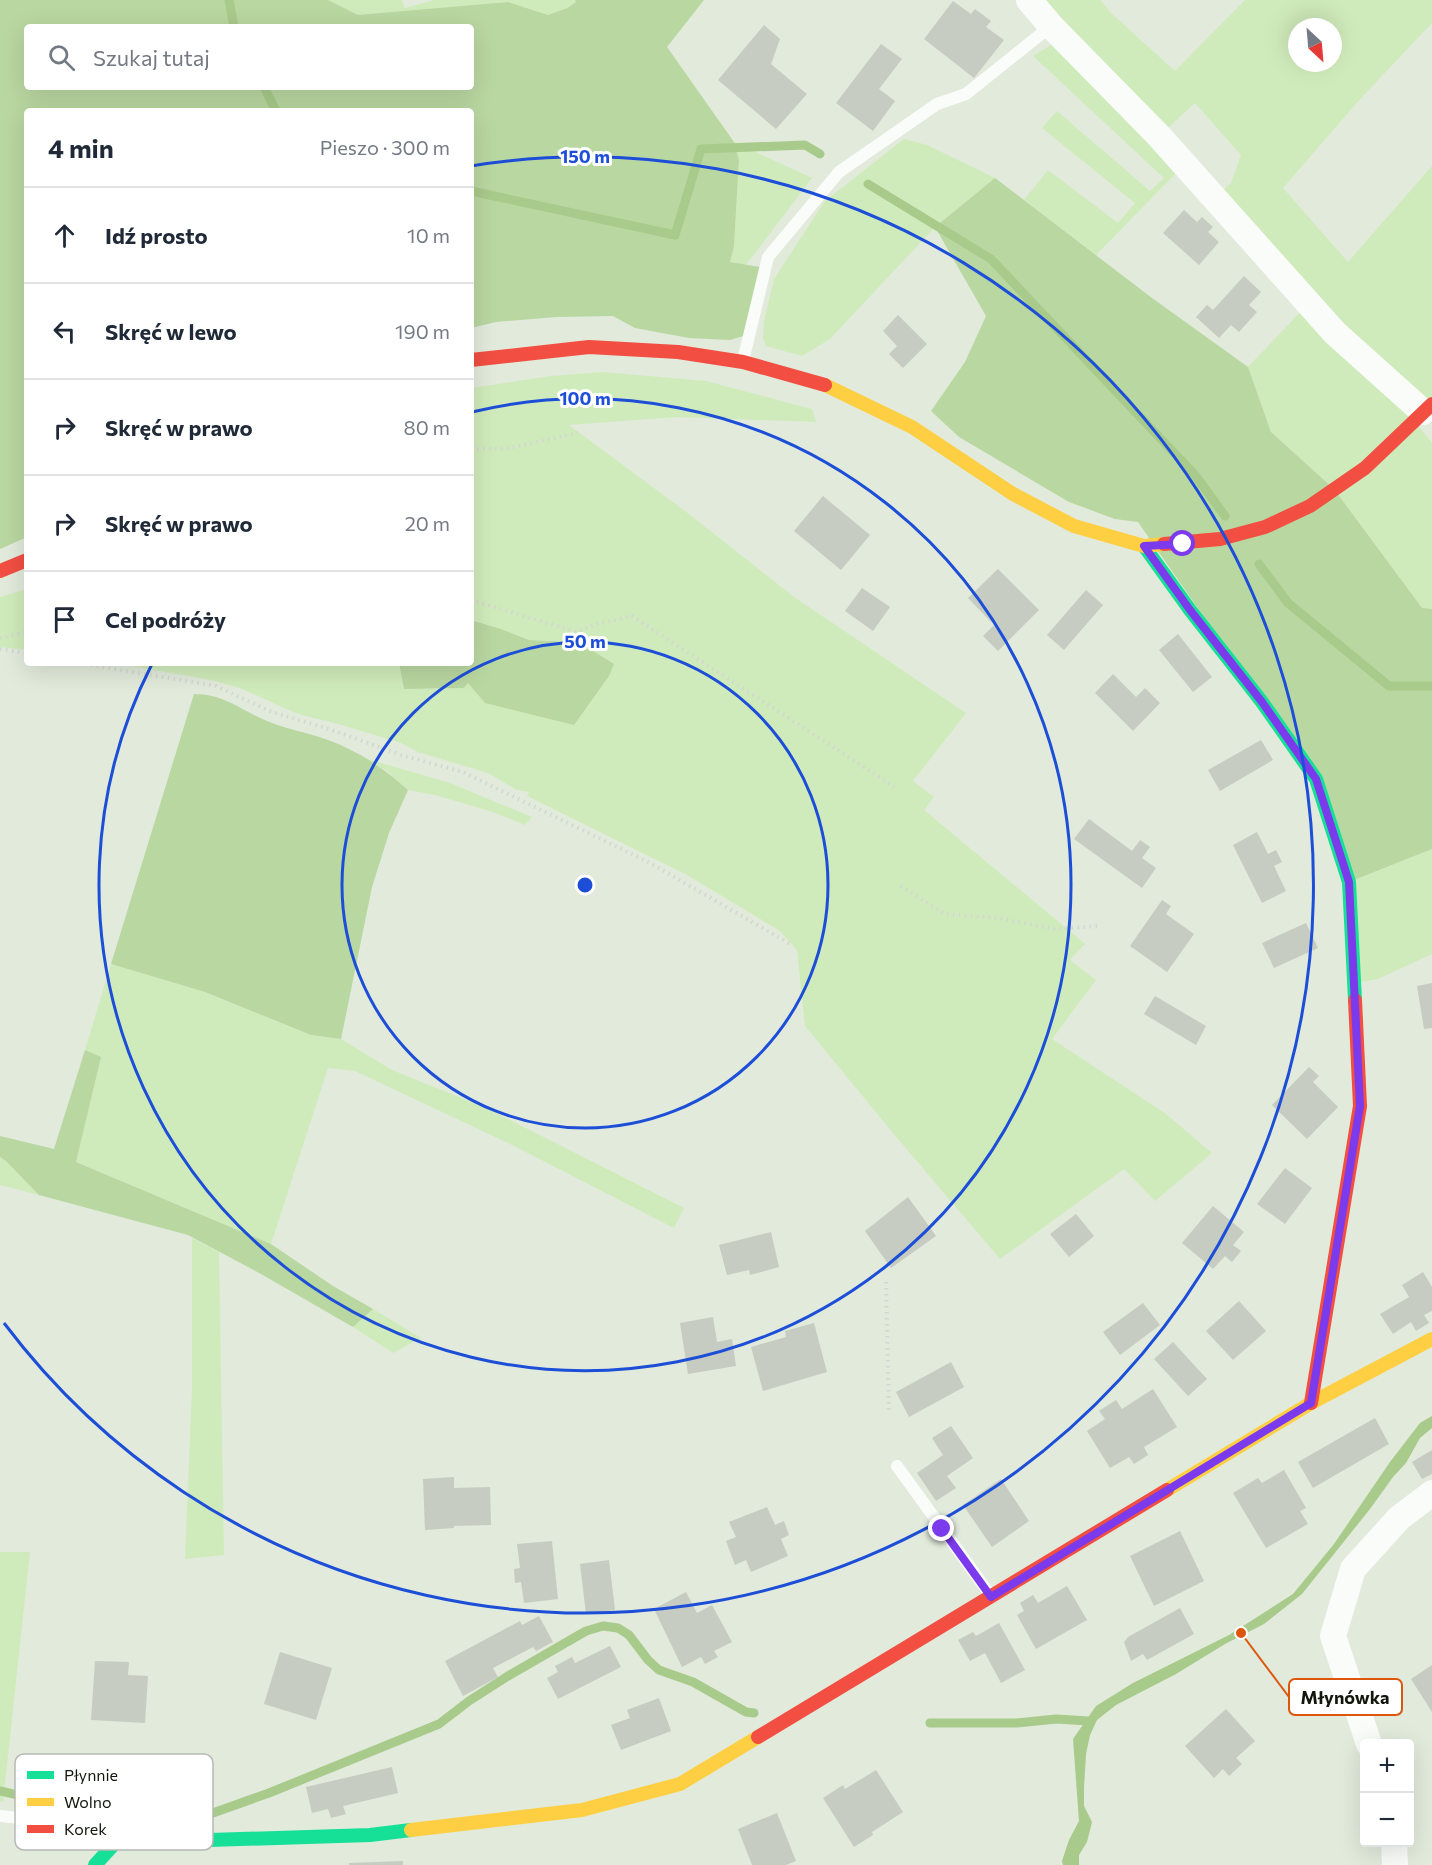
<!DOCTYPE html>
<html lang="pl">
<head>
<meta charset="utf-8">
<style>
  body { margin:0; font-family:Commissioner,sans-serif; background:#f6f6f7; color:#1f2937 }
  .controls { position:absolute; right:18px; bottom:18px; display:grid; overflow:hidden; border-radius:6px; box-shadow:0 6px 24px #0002 }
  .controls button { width:54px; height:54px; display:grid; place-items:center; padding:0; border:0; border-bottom:2px solid #e0e1e3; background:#fff; color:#1f2937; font:30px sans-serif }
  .compass { position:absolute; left:1288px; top:18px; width:54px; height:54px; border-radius:50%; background:#fff; box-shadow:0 6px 24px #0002; rotate:154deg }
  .stop { position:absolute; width:18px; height:18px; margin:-14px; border:4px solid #7c3aed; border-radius:50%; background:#fff }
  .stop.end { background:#7c3aed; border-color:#fff; box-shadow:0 2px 6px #0008 }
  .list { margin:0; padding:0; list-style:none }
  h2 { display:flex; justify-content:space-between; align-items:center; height:78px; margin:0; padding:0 24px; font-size:26px }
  h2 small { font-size:20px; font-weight:400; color:#747a83 }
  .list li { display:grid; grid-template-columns:39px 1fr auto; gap:18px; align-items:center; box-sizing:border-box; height:96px; padding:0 24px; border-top:2px solid #e0e1e3 }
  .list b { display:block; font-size:22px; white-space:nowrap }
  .list em { font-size:20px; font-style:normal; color:#747a83 }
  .icon { flex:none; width:33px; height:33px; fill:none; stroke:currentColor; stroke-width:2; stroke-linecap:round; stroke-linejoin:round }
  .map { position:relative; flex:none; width:1432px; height:1865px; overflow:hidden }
  .search { position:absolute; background:#fff; box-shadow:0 6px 24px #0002; left:24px; top:24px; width:450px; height:66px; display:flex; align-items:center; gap:15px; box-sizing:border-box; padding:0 21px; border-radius:6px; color:#747a83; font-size:22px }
  .panel { position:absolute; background:#fff; box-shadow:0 6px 24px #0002; left:24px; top:108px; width:450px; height:558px; border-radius:6px }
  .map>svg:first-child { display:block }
</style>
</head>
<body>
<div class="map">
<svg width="1432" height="1865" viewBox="0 0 1432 1865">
  <rect width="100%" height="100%" fill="#e1eadb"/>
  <g fill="#d0ebbb" fill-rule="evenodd">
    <path d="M328,0H402L405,8L434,0H575L576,2L567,8L548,15L508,2L358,16Z"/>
    <path d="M1029,0H1100L1111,13L1175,71L1245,0H1432V23L1361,98L1283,188L1348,262L1432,166V404L1414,420L1432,443V609H1422L1334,489L1271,432L1248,367L1308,304L1214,199L1231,183L1241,155L1195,103L1159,136ZM1297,27H1333V63H1297Z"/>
    <path d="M1053,44L1178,171L1096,255L1024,200L1048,170L1118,223L1135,203L1042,128L1057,111L1150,191L1164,178L1033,56Z"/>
    <path d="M904,139L927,145L995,178L935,227L830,339L802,356L766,346L763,338L764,321L774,279L825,201Z"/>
    <path d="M734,142L812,178L746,265L730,262L734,246L739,160Z"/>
    <path d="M603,372L706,381L812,409L816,422L677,417L569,425L689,514L794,597L966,713L913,781L934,797L924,810L1085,944L1070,960L1096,980L1052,1039L1166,1114L1212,1153L1155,1201L1124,1169L1000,1259L893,1133L805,1026L797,950L780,931L687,875L527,796L529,792L517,790L488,773L418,752L401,743L342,725L298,714L240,688L211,680L114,663H399L404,689L464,688L467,682L574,725L587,705L571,642L529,640L501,629L471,620V388L551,376Z"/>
    <path d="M27,589V650L0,647V597Z"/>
    <path d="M364,758L450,783L532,817L525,825L493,812L435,795L408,790L387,771Z"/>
    <path d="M1432,849V954L1378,979L1354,983L1349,882Z"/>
    <path d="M111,964L205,992L311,1035L341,1039L392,1070L486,1108L684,1208L674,1228L514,1146L355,1071L328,1068L271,1244L76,1162L100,1057L85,1050Z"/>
    <path d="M0,1157L6,1160L39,1195L0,1185Z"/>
    <path d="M192,1238L219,1252L224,1555L185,1559L192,1388Z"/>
    <path d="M373,1309L421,1338L393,1353L353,1327Z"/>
    <path d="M0,1552H30L3,1802L0,1801Z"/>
  </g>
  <g fill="#b9d7a1" fill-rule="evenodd">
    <path d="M0,0H328L358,15L508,2L548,15L567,8L576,2L575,0H704L667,47L734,142L739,160L734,246L730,262L765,268L750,334L730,340L689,338L635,328L613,316L556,317L496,322L471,328V111H27V537L0,549ZM27,27H471V87H27Z"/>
    <path d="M995,178L1152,298L1248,367L1271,432L1334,489L1422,608L1432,609V849L1349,882L1316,779L1138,522L1115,519L1069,502L959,437L931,411L965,362L986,316L935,227Z"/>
    <path d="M471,620L501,629L529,640L571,642L593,651L614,664L609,676L574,725L485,703L468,683L464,688L404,689L399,663H471Z"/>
    <path d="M194,694C225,694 240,710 267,721C283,728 300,731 316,736C350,746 382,766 408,790L389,833L372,887L341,1039L311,1035L205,992L111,964Z"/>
    <path d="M85,1050L101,1057L76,1162L271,1244L333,1286L373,1309L353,1327L261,1274L188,1235L39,1195L6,1161L0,1157V1136L54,1149Z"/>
  </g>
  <path fill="#a8ca8a" d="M1432,1416V1428L1420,1438L1406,1463L1393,1477L1370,1509L1302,1594L1264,1624L1225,1644L1176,1674L1116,1705L1097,1720L1090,1735L1086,1754L1084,1787V1806L1092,1822L1087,1842L1079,1855V1865H1063L1062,1861L1069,1840L1079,1821L1073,1739L1096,1706L1133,1683L1229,1635L1293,1594L1334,1544L1390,1462L1420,1423Z"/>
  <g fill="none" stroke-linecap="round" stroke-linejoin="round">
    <g stroke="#a8ca8a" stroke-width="9">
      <path d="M229,0L234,27"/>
      <path d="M264,87L276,111"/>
      <path d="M868,184L991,259L1195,475L1225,516"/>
      <path d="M471,191L675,235L701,149L805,145L820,154"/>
      <path d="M1259,564L1288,603L1389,686H1432"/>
      <path d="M930,1723H1017L1056,1719L1089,1721"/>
      <path d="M0,1791L57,1804L169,1820L196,1819L269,1793L439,1724L469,1701L508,1676L586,1631L603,1626L618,1628L629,1635L648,1660L659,1670L693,1682L746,1712L754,1713"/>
    </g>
  </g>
  <g fill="#c6ccc1">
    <path d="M953,1L971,14L975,9L991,21L986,27L1004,40L974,78L924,39Z"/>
    <path d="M764,25L780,39L771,64L807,94L776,129L718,80Z"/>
    <path d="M881,44L902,59L879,89L895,101L873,131L836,103Z"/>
    <path d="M1184,210L1197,222L1202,217L1213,227L1208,232L1219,242L1199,265L1163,233Z"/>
    <path d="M1244,276L1261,292L1249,305L1257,312L1239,332L1231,325L1219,338L1196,317L1207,305L1213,310Z"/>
    <path d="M898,315L927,344L903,368L889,354L897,346L883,331Z"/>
    <path d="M823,496L870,535L841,570L794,531Z"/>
    <path d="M998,569L1039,610L998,651L983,636L994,625L968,598Z"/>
    <path d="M862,588L890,607L873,631L845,611Z"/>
    <path d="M1086,590L1103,605L1064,650L1047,635Z"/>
    <path d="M1178,634L1212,677L1193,692L1159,650Z"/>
    <path d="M1113,674L1136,697L1145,688L1160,703L1133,731L1095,693Z"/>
    <path d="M1261,740L1273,760L1220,791L1208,770Z"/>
    <path d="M1089,819L1132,851L1140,840L1150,847L1142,858L1156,868L1142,888L1074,839Z"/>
    <path d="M1257,832L1268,854L1276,850L1282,862L1274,866L1286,891L1262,903L1233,845Z"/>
    <path d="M1162,900L1171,906L1166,914L1194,934L1167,972L1130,946Z"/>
    <path d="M1306,923L1318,948L1274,968L1262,943Z"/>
    <path d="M1432,983V1028L1424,1029L1417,986Z"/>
    <path d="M1155,996L1206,1026L1196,1045L1144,1014Z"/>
    <path d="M1309,1067L1319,1076L1313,1082L1338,1107L1307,1139L1272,1105Z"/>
    <path d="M1285,1168L1312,1188L1285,1224L1257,1204Z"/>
    <path d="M908,1197L936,1236L891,1268L865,1231Z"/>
    <path d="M1213,1206L1244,1232L1233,1245L1241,1251L1232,1262L1225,1256L1213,1269L1182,1243Z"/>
    <path d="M1076,1214L1094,1236L1069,1257L1050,1234Z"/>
    <path d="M771,1232L779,1267L750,1275L749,1270L727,1275L719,1245Z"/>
    <path d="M1423,1272L1432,1287V1311L1424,1315L1429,1323L1416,1331L1411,1322L1393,1334L1380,1314L1409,1297L1402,1285Z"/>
    <path d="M1239,1301L1266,1331L1233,1360L1206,1331Z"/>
    <path d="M1143,1303L1160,1325L1120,1355L1103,1332Z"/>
    <path d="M713,1317L717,1342L732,1339L736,1366L688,1374L680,1323Z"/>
    <path d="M814,1323L827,1372L763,1391L751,1347L786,1337L785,1331Z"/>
    <path d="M1173,1342L1207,1379L1188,1396L1154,1359Z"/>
    <path d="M951,1362L964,1387L909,1417L896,1392Z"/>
    <path d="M1153,1389L1177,1427L1144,1447L1148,1455L1134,1464L1129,1457L1110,1468L1087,1431L1105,1419L1099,1411L1116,1400L1122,1409Z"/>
    <path d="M1375,1418L1389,1444L1313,1488L1298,1462Z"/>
    <path d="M951,1426L973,1458L947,1476L956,1488L936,1501L917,1473L943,1455L932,1438Z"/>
    <path d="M1432,1450V1474L1422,1479L1412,1462Z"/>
    <path d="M1284,1470L1306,1508L1300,1511L1308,1524L1266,1548L1233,1493L1258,1478L1262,1483Z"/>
    <path d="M454,1477V1488L490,1487L491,1525L454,1526V1528L425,1530L423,1479Z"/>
    <path d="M1001,1479L1029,1521L992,1547L963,1505Z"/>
    <path d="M767,1507L775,1525L784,1521L789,1535L781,1539L788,1556L751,1572L746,1560L735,1565L726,1541L736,1537L729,1522Z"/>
    <path d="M1180,1531L1204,1581L1154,1606L1130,1556Z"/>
    <path d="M552,1541L558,1599L524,1603L521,1582L515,1583L514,1569L520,1568L517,1544Z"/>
    <path d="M609,1560L615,1610L586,1614L580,1564Z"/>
    <path d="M1067,1586L1087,1620L1036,1649L1017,1615L1024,1611L1020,1603L1033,1595L1038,1603Z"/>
    <path d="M686,1592L697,1613L712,1605L732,1642L714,1651L718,1657L705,1664L701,1657L682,1667L654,1609Z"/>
    <path d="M1180,1608L1194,1634L1147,1660L1143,1654L1131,1661L1124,1642L1128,1637Z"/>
    <path d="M539,1616L553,1642L536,1651L533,1647L493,1668L498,1677L463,1696L445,1661L520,1621L522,1625Z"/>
    <path d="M999,1623L1025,1670L1001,1683L985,1653L970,1661L958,1640L973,1632L976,1636Z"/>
    <path d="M610,1646L621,1667L558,1699L547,1678L558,1672L555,1666L572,1657L575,1663Z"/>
    <path d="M280,1652L332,1668L316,1720L264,1704Z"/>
    <path d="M95,1661L129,1662L128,1675L148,1676L145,1723L91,1720Z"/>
    <path d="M1432,1665V1712L1411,1679Z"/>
    <path d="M659,1698L671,1731L621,1750L611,1725L630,1718L627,1710Z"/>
    <path d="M1226,1709L1255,1741L1236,1758L1242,1764L1229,1776L1223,1769L1214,1778L1185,1746Z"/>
    <path d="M392,1767L398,1793L343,1806L346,1814L331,1818L328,1809L312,1813L306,1787Z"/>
    <path d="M876,1770L903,1812L872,1832L873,1835L854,1847L823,1798L843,1785L845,1789Z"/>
    <path d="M777,1813L796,1861L786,1865H752L738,1829Z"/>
    <path d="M403,1861V1865H349V1863Z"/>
  </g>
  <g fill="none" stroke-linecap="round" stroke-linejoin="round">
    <g stroke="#d3d6d2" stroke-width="4" stroke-dasharray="1.5 4.5" stroke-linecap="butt">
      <path d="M471,449H505L578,433"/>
      <path d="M471,600L577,632L594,625L632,616L896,788"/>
      <path d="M0,638L27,632"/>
      <path d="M0,649L27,653"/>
      <path d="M79,663L216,686L272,712L329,729L401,755L463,772L652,864L790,944"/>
      <path d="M901,886L945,914L999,918L1054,929L1098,926"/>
      <path d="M886,1282L889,1413"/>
    </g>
    <g stroke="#fafcfa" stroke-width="12">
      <path d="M743,361L768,257L839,172L937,104L966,94L1051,26"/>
      <path d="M897,1466L991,1596"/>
      <path d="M0,1816C41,1820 76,1825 114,1842"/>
    </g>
    <g stroke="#fafcfa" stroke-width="26">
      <path d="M1029,0L1051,26L1159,136L1335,333L1423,412"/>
      <path d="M1369,1744L1333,1636L1353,1569L1399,1518L1432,1493"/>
      <path d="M1394,1842L1395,1865"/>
    </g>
    <g stroke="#16e098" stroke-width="14">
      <path d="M1144,546L1190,610L1262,702L1316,779L1349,882L1355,1000"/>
      <path d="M95,1865L115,1843L370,1835L411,1830"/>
    </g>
    <g stroke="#ffcf43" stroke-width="14">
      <path d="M825,385L912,427L1013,494L1074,526L1144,546L1164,544"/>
      <path d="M1167,1490L1311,1403L1432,1339"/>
      <path d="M411,1830L582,1810L680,1784L758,1737"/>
    </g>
    <g stroke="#f24e42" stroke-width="14">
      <path d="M471,360L589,347L678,352L743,362L825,385"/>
      <path d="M1164,544L1220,539L1265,527L1310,506L1365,468L1432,404"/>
      <path d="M0,571L27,560"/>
      <path d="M1311,1403L1360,1106L1355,1000"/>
      <path d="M758,1737L1167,1490"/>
    </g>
  </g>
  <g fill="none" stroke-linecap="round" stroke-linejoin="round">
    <path stroke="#7c3aed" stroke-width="8" d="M942,1529L991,1597L1311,1403L1360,1106L1349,882L1316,779L1262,702L1190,610L1144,546L1183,544"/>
  </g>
  <g fill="none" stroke="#1d4ed8" stroke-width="3">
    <circle cx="585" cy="885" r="243"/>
    <path d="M472 412A486 486 0 1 1 152 664"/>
    <path d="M471 166A728 728 0 1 1 4 1323"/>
  </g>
  <rect x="15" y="1754" width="198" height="96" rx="9" fill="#fff" stroke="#b8b9b7" stroke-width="1.5"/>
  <rect x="27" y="1771" width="27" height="8" fill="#16e098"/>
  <rect x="27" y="1798" width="27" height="8" fill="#ffcf43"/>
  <rect x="27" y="1825" width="27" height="8" fill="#f24e42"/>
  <g font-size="16" fill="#12170e">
    <text x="64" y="1781">Płynnie</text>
    <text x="64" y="1808">Wolno</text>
    <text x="64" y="1835">Korek</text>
  </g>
  <circle cx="585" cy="885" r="9" fill="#1d4ed8" stroke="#fff" stroke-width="3"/>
  <g font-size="18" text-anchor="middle" font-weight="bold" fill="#1d4ed8" stroke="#fff" stroke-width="6" stroke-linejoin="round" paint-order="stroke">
    <text x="585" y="163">150 m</text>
    <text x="585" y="405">100 m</text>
    <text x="585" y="648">50 m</text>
  </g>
  <path fill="none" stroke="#dd560c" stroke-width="2" d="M1241 1633L1289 1697"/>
  <circle fill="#dd560c" stroke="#fff" stroke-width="2" cx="1241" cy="1633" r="6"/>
  <rect fill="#fff" stroke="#dd560c" stroke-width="2" x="1289" y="1679" width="113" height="36" rx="6"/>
  <g font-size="18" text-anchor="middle" font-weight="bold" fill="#12170e">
    <text x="1345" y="1704">Młynówka</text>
  </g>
</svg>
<div class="controls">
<button>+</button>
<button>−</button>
</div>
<svg class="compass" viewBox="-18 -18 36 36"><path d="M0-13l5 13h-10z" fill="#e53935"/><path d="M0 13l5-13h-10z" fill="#747a83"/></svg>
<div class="stop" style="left:1183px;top:544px"></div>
<div class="stop end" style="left:942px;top:1529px"></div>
<div class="search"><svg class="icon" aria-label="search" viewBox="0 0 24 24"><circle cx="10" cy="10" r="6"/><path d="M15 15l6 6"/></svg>Szukaj tutaj</div>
<section class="panel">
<h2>4 min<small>Pieszo · 300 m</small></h2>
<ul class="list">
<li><svg class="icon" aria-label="ahead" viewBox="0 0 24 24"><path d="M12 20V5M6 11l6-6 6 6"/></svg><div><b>Idź prosto</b></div><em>10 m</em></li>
<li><svg class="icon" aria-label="left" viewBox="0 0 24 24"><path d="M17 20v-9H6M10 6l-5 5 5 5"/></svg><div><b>Skręć w lewo</b></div><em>190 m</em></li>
<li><svg class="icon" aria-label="right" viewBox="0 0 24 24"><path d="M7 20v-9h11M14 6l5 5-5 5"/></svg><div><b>Skręć w prawo</b></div><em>80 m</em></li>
<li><svg class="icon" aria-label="right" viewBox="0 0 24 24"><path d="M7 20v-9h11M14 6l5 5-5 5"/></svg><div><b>Skręć w prawo</b></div><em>20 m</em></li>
<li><svg class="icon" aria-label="arrive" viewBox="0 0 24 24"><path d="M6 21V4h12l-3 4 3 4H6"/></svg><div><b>Cel podróży</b></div></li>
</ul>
</section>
</div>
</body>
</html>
